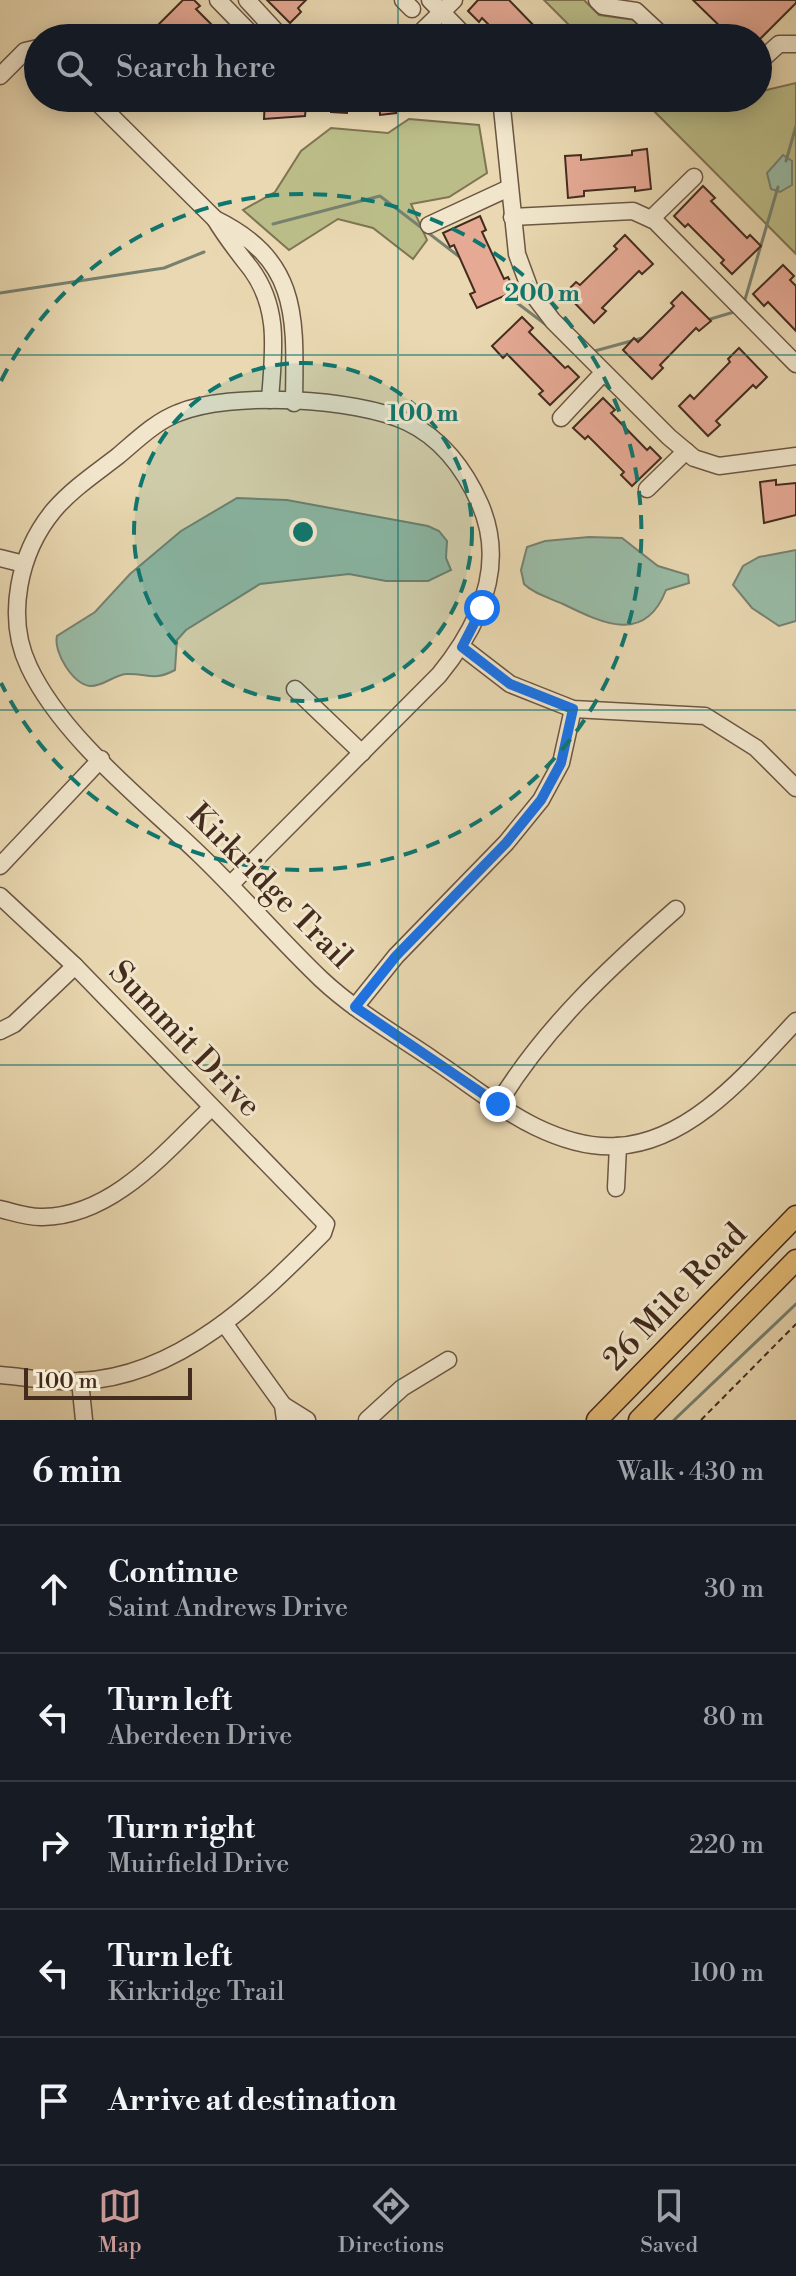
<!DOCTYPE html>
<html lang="en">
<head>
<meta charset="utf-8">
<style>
  body { margin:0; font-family:"Libre Bodoni",serif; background:#20242c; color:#f1f3f6 }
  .scale { position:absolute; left:24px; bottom:20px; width:168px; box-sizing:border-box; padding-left:8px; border:4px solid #432b1e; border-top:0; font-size:22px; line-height:28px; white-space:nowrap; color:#432b1e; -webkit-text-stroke:6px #f1e6cc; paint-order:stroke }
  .stop { position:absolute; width:24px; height:24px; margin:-18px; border:6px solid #1a73e8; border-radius:50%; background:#fff }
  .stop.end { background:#1a73e8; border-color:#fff; box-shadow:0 2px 8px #0008 }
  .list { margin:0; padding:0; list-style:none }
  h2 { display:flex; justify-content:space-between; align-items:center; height:104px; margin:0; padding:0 32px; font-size:34px }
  h2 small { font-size:26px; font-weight:400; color:#9ea1a6 }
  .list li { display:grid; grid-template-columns:52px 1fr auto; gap:24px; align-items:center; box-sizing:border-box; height:128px; padding:0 32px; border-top:2px solid #363941 }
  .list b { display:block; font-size:30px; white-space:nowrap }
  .list p { margin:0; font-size:26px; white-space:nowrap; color:#9ea1a6 }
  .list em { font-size:26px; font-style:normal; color:#9ea1a6 }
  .icon { flex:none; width:44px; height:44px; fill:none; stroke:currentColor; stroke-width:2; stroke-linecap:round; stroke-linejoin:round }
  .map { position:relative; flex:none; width:796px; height:1420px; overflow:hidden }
  .search { position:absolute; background:#171b24; box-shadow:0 4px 20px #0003; left:24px; right:24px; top:24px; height:88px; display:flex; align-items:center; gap:20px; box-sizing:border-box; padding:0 28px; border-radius:44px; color:#9ea1a6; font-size:30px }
  .sheet { height:744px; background:#171b24 }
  nav { display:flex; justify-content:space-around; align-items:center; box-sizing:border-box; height:112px; border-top:2px solid #363941; background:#171b24; font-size:22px; color:#9ea1a6 }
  nav a { display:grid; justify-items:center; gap:4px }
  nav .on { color:#c59692 }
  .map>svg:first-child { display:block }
</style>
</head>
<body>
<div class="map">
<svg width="796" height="1420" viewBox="0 0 796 1420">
  <rect width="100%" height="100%" fill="#e9d8b1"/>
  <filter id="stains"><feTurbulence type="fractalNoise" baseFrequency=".0025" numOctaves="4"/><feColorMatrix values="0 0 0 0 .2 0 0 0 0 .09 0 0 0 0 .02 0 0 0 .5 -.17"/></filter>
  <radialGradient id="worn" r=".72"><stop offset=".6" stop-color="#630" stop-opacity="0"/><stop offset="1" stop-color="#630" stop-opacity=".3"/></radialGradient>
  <g fill="#bbbd88" stroke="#7f7453" stroke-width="2">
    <path d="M544,0H584L599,15L636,20L654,38H582Z"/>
    <path d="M796,83V254L641,98H715L720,102L758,98V92Z"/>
    <path d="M409,119L479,125L487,173L449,197L411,204L427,240L413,259L373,228L338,219L289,250L243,210L275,192L301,151L331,128L388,133Z"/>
  </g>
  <g fill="#99bba6" stroke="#778170" stroke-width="2">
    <path d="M783,155L792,161V185L780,192L771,189L767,173Z"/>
    <path d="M237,498L287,500L428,526L439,531L447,541L446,558L451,570L428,581H386L349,574L260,584L186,630L177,640L175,670C153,682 148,673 126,674C114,675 102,687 90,686C73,684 53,652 57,636L95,612L130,574L181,531Z"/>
    <path d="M589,537L622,538L658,566L688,575L689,583L666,590C645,644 604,624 563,604C550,598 534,594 524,584L521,570L527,547L545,541Z"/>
    <path d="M796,550V621L779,626L752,608L733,585L743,566L759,557Z"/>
  </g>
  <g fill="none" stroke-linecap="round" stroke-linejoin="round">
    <g stroke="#778170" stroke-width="3">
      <path d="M786,161L796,126"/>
      <path d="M273,224L380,196L461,258"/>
      <path d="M0,293L164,268L204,252"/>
      <path d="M504,293L549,327"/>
      <path d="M744,303L778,187"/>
      <path d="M707,320L734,312"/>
      <path d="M591,352L646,337"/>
      <path d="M674,1420L796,1304"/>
    </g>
  </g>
  <g fill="#e5a994" stroke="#432b1e" stroke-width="2">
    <path d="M183,0H194L200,6L196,9L225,38H180L174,32L170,35L159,24Z"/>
    <path d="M267,0H306L298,8L301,12L290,23Z"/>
    <path d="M478,0H509L541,33L544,30L552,38H502L482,18L479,22L468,11Z"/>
    <path d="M693,0H796V3L758,41L732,38Z"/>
    <path d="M265,98H347V113L331,112V107L306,106L305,116L264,119Z"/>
    <path d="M379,98H462L463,108L447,109V105L396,108V113L380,115Z"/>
    <path d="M647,149L651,189L635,191V187L584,191V196L568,198L565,156L581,155V160L632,155V151Z"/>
    <path d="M703,186L715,198L711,201L747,238L750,235L761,246L732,274L721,263L724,260L688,224L685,227L674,216Z"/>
    <path d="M480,216L486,230L482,232L504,279L508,277L515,291L477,308L470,294L475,292L454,245L450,247L443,233Z"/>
    <path d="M625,235L653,264L642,274L639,271L602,308L606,311L594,323L565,293L576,282L580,285L617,249L614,246Z"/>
    <path d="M783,265L794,276L790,280L796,286V331L768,302L764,306L753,294Z"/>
    <path d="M682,292L711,321L699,331L696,328L660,365L663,368L652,379L623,350L634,338L638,342L674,306L671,303Z"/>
    <path d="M522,317L533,328L529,332L565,368L568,366L579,377L550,405L539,394L543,391L507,354L503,358L492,346Z"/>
    <path d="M739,348L767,377L756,388L753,385L716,421L720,425L708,436L679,406L690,395L694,399L730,362L728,359Z"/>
    <path d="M603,398L615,410L611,413L647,450L650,447L661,458L632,486L621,475L624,472L588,436L585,439L573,428Z"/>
    <path d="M776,480V485L796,483V515L764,523L760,482Z"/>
  </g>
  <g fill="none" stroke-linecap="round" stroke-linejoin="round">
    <g stroke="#6c5643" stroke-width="19">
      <g id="minor">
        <path d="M218,0L255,38"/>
        <path d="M247,0L282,38"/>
        <path d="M403,0L412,9"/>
        <path d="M430,0L467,38"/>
        <path d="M597,0L603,6L636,11L665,38"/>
        <path d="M415,38L454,0"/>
        <path d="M758,63L779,44H796"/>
        <path d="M0,76L25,51L38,48"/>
        <path d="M93,98L215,219"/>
        <path d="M501,98L517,254L531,292L553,321L669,437L694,458L719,466L796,456"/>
        <path d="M512,217L633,211L655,221L796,364"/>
        <path d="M651,219L694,177"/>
        <path d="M429,225L509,188"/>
        <path d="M270,400C273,354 281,310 251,269C237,251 227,239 215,219C301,261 295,319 294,403"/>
        <path d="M561,418L603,373"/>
        <path d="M647,489L686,451"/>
        <path d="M0,558L24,564"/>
        <path d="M462,647L510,684L573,709L705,716L756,748L796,788"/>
        <path d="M295,689L362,753"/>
        <path d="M0,866L101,759"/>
        <path d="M231,884L439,675C479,626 507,566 480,504C465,470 441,438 407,422C357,398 230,391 178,413C155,422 137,440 118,456C96,473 72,489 54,510C19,552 5,617 29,667C62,737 142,799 198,853C240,893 279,939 321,979C355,1011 397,1035 435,1061C468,1083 501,1110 536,1127C561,1139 590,1148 617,1146C691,1142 749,1071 796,1021"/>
        <path d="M0,896L75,966L326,1224L323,1233C258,1298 179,1377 80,1381C54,1383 26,1377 0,1375"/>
        <path d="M355,1007L396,956L506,843L541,800L561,763L573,709"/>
        <path d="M0,1031L14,1024L75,966"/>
        <path d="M498,1104C545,1027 609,968 676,909"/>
        <path d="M616,1188L618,1146"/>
        <path d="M0,1209C13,1212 29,1218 43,1217C113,1216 165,1152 211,1108"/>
        <path d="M224,1323L283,1405"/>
        <path d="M80,1381L84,1420"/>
        <path d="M285,1420L283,1405L307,1420"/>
        <path d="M367,1420L402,1388L448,1360"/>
      </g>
    </g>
    <g stroke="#432b1e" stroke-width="23">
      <g id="major">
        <path d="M597,1420L796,1216"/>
        <path d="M639,1420L796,1260"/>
      </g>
    </g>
    <path stroke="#432b1e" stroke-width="2" stroke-dasharray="6 4" stroke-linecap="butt" d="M701,1420L796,1324"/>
    <use href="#minor" stroke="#f1e6cc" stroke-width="16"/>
    <use href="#major" stroke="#e4bc78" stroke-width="20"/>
  </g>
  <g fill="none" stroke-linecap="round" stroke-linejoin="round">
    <path stroke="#1a73e8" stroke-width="10" d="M482,608L462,647L510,684L573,709L561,763L541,800L506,843L396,956L355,1007L498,1104"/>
  </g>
  <path fill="none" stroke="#0f766e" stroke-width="2" stroke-opacity="0.55" d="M398,0V38M398,98V1420M0,355H796M0,710H796M0,1065H796"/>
  <circle cx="303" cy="532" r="169" fill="#0f766e" fill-opacity=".12"/>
  <g fill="none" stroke="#0f766e" stroke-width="4" stroke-dasharray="14 10">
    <circle cx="303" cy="532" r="169"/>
    <path d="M1 381A338 338 0 1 1 1 683"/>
  </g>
  <g text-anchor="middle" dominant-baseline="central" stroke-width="6" stroke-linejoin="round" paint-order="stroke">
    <g font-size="32" fill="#432b1e" stroke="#f1e6cc">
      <text transform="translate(270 886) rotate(45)">Kirkridge Trail</text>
      <text transform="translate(185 1039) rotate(46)">Summit Drive</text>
      <text transform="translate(675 1297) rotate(-46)">26 Mile Road</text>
    </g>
  </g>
  <circle cx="303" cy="532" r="12" fill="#0f766e" stroke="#f1e6cc" stroke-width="4"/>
  <g font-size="24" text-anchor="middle" font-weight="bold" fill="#0f766e" stroke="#f1e6cc" stroke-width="6" stroke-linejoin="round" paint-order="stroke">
    <text x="542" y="301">200 m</text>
    <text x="423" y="421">100 m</text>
  </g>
  <rect width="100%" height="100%" filter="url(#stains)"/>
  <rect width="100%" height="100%" fill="url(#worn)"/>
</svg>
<div class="scale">100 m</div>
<div class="stop" style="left:482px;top:608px"></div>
<div class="stop end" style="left:498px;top:1104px"></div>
<div class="search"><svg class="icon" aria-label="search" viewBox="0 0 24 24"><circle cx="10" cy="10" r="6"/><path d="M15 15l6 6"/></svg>Search here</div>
</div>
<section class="sheet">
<h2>6 min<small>Walk · 430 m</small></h2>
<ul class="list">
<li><svg class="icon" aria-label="ahead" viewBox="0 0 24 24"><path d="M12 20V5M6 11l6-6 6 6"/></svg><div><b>Continue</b><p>Saint Andrews Drive</p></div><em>30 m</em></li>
<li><svg class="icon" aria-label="left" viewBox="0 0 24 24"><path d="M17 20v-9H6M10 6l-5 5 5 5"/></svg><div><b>Turn left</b><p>Aberdeen Drive</p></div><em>80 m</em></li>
<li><svg class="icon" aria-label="right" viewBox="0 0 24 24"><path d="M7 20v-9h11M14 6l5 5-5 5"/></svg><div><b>Turn right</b><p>Muirfield Drive</p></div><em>220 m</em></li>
<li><svg class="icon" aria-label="left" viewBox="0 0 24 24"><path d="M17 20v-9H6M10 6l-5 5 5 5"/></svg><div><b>Turn left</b><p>Kirkridge Trail</p></div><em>100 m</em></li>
<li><svg class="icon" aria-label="arrive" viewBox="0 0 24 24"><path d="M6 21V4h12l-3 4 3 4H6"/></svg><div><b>Arrive at destination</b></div></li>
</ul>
</section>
<nav>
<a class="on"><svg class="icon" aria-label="map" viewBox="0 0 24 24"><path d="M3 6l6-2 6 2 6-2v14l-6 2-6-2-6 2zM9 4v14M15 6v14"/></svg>Map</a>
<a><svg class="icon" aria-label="directions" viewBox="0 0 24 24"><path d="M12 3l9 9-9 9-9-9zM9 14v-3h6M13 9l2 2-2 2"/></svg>Directions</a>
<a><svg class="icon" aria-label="saved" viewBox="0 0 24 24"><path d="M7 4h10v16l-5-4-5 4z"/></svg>Saved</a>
</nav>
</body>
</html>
